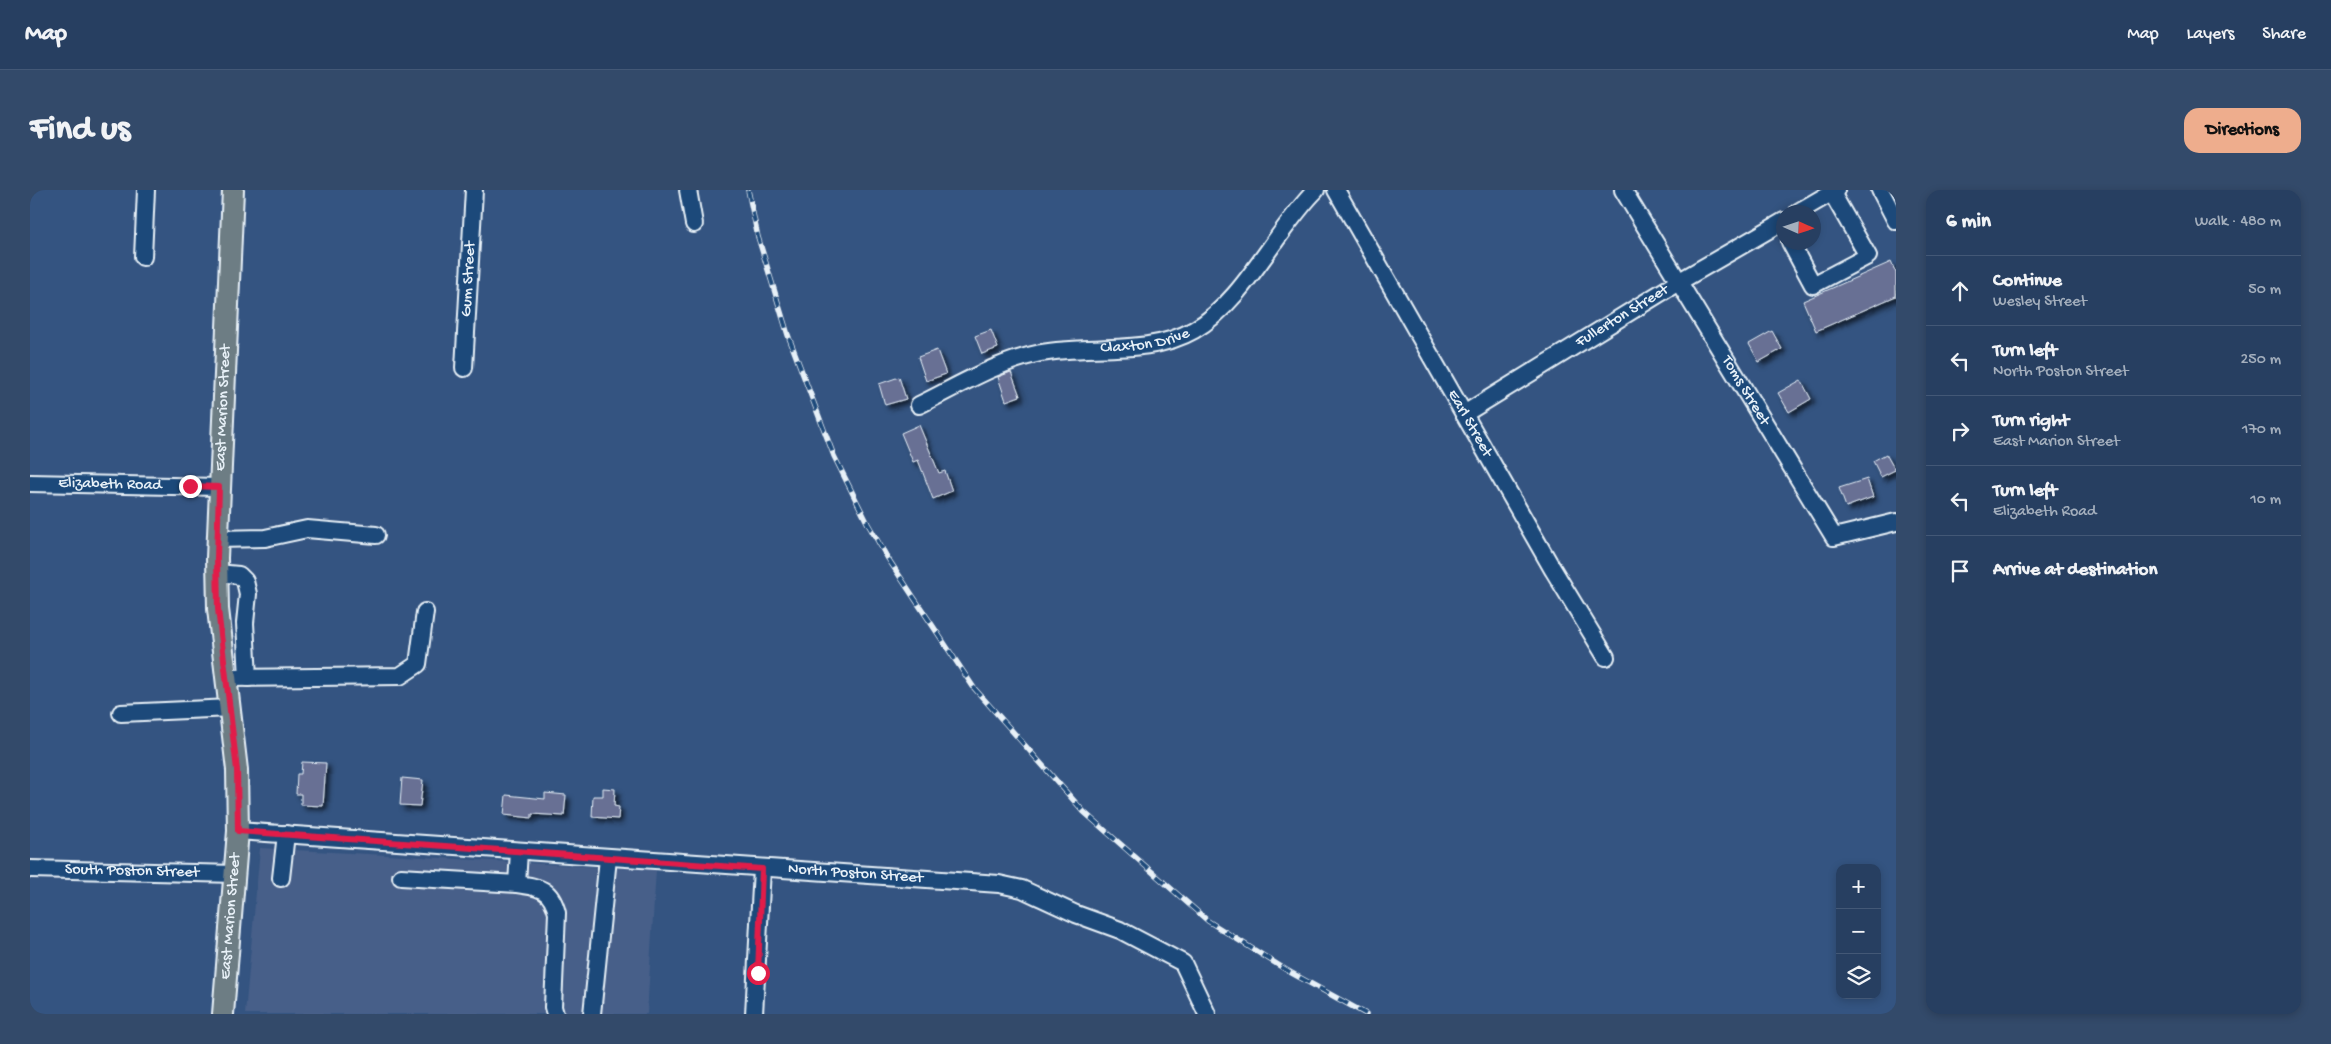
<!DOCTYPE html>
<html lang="en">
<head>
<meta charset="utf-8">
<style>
  body { margin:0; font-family:"Gochi Hand",sans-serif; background:#334a6a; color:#f1f3f6 }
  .controls { position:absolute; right:15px; bottom:15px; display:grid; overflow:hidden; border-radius:10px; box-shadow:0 2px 8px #0003 }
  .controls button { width:45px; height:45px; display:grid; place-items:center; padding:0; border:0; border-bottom:1px solid #435876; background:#273f61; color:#f1f3f6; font:25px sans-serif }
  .compass { position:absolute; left:1746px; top:15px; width:45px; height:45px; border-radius:50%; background:#273f61; box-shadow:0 2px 8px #0003; rotate:93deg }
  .stop { position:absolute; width:15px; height:15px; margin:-11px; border:4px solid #e11d48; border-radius:50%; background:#fff }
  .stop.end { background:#e11d48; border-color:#fff; box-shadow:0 1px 5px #0008 }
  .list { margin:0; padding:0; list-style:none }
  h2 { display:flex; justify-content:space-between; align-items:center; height:65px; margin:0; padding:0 20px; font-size:21px }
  h2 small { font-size:16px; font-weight:400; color:#a4afbd }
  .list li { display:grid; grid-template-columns:32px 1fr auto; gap:15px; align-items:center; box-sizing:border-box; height:70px; padding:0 20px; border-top:1px solid #435876 }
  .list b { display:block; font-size:19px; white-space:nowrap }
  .list p { margin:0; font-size:16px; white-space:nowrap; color:#a4afbd }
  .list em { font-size:16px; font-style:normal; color:#a4afbd }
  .icon { flex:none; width:28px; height:28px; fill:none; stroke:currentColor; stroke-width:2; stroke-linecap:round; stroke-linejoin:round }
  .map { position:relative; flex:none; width:1866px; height:824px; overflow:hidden; border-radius:15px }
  header { display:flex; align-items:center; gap:30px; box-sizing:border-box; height:70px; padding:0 25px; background:#273f61; border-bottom:1px solid #435876 }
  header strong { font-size:24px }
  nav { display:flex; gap:28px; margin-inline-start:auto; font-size:18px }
  .intro { display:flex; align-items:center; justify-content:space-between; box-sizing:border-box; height:120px; padding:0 30px }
  h1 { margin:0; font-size:35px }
  .button { padding:12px 22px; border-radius:15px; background:#eead8d; color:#111; font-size:18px; font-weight:700 }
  main { display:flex; gap:30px; padding:0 30px }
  aside { flex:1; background:#273f61; border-radius:15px; box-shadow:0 2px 8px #0003 }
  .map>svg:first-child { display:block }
</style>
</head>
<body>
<header>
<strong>Map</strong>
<nav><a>Map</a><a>Layers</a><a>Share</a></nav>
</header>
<div class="intro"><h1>Find us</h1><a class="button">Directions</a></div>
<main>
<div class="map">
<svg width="1866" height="824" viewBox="0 0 1866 824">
  <defs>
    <filter id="shadow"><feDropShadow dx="4" dy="4" stdDeviation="2.5" flood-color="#0009"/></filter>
  </defs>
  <rect width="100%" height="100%" fill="#345481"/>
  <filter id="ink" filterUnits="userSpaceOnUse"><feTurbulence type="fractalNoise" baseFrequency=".02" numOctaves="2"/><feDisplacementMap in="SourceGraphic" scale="10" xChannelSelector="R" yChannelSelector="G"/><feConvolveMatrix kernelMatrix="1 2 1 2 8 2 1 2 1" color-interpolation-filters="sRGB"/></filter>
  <g filter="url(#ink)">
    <path fill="#465f89" d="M230,658L626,680L617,824H215Z"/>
    <g fill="#676f94" stroke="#e8f1f8" filter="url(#shadow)">
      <path d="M1861,72L1866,83V106L1786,141L1773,111Z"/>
      <path d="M961,140L968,158L952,164L945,146Z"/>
      <path d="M1742,141L1752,159L1729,172L1719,154Z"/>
      <path d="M907,160L916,184L896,191L888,167Z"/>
      <path d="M981,182L990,206L976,211L968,187Z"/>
      <path d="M869,187L876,209L855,215L849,194Z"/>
      <path d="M1771,190L1781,209L1759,222L1748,203Z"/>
      <path d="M889,235L909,283L915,281L922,301L903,309L888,270L883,272L871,243Z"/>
      <path d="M1856,264L1865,280L1851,287L1843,271Z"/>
      <path d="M1837,289L1843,307L1816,317L1809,298Z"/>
      <path d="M272,572L296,573L293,616L271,615V604H266L267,584H271Z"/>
      <path d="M372,588L393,590L390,616L370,615Z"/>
      <path d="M573,598L585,599L584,616L589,617L588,629L562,627L563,606H573Z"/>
      <path d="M515,603L536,605L534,626L502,624V628L474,625L476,605L515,609Z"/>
    </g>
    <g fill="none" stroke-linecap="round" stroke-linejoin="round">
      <g stroke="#e8f1f8" stroke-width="20">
        <g id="minor">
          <path d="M658,0L664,34"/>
          <path id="s1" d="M1306,0L1522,378L1576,467"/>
          <path id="s2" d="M1593,0L1804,347L1866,332"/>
          <path d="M1850,0L1866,31"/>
          <path d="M1768,22L1806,0"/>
          <path d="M1760,52L1783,95L1838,66L1802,3"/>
          <path d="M113,67L116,0"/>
          <path id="s3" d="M434,178L444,0"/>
          <path id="s4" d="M889,215C928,196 968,171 1011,163C1060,154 1119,166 1164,140C1214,111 1245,41 1286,0"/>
          <path id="s5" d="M1434,224L1650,91L1754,31"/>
          <path id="s6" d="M0,293L189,297"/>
          <path d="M187,349L235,348L277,339L346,345"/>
          <path d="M187,383L209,385L215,391L218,404L215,433L218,488"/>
          <path d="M197,488L370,486L388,474L395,422"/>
          <path d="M91,523L201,518"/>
          <path id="s7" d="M208,641L969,694L992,699L1046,724L1090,740L1153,773L1177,824"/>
          <path d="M489,661L487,694C510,697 521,699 527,723L523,817L525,824"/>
          <path id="s8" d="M0,679L206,684"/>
          <path d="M371,687L487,694"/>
          <path d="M251,688L256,644"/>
          <path d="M562,824L578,668"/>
          <path d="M724,824L732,679"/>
        </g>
      </g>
      <g stroke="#e8f1f8" stroke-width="24">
        <g id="major">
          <path id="s9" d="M193,824L208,641L207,580L188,419L187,368L203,0"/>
        </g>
      </g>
      <use href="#minor" stroke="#1f4a7a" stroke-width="16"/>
      <use href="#major" stroke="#6d7d84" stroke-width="20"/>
      <g stroke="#e8f1f8" stroke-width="5.5">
        <path id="rail" d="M718,0L728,47L758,145L804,266L838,334L857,367L944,498L1054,622L1178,731L1258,781L1336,824"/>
      </g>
      <use href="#rail" stroke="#1f4a7a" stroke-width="4" stroke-dasharray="11" stroke-linecap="butt"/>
    </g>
  </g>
  <g fill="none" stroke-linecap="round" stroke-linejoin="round" filter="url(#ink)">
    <path stroke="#e11d48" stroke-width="6" d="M160,296L189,297L187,368L188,419L207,580L208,641L732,679L728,783"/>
  </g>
  <g text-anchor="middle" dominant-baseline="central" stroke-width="4" stroke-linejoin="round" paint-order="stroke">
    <g font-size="16" fill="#e8f1f8" stroke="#1f4a7a">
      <text stroke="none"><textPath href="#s3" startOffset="89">Gum Street</textPath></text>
      <text stroke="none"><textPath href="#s5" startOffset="186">Fullerton Street</textPath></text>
      <text stroke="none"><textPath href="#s4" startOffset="238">Claxton Drive</textPath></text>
      <text stroke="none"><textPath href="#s2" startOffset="235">Toms Street</textPath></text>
      <text stroke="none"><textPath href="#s9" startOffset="608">East Marion Street</textPath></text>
      <text stroke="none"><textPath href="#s1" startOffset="269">Earl Street</textPath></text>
      <text stroke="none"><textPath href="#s6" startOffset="80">Elizabeth Road</textPath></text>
      <text stroke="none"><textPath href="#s8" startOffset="102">South Poston Street</textPath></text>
      <text stroke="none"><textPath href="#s7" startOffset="619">North Poston Street</textPath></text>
      <text stroke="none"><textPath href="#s9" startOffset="98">East Marion Street</textPath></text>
    </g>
  </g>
</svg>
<div class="controls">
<button>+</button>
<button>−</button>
<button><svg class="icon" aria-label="layers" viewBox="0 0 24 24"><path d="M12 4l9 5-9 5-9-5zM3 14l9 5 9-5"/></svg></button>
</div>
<svg class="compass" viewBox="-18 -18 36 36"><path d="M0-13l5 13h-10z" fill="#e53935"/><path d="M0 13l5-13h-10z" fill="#a4afbd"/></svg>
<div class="stop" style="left:728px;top:783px"></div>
<div class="stop end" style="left:160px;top:296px"></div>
</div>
<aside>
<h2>6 min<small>Walk · 480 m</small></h2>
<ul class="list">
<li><svg class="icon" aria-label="ahead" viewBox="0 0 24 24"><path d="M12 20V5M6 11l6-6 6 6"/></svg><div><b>Continue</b><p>Wesley Street</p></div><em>50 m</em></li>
<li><svg class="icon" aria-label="left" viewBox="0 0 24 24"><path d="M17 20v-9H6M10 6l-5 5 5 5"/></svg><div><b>Turn left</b><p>North Poston Street</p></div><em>250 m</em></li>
<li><svg class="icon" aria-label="right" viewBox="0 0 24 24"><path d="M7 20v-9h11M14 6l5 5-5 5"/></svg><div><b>Turn right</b><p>East Marion Street</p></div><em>170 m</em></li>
<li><svg class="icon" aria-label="left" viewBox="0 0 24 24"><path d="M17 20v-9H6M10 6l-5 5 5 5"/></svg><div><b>Turn left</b><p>Elizabeth Road</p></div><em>10 m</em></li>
<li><svg class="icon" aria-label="arrive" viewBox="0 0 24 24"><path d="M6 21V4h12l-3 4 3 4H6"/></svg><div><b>Arrive at destination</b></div></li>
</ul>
</aside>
</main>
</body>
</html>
